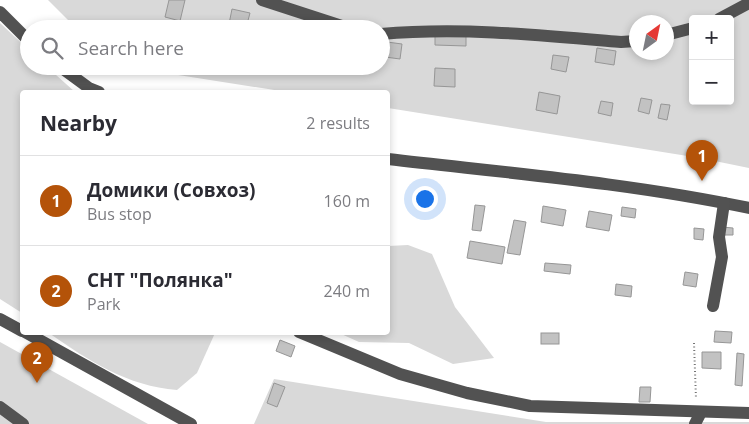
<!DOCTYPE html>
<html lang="en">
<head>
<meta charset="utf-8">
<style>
  body { margin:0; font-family:"Open Sans",sans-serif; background:#f2f2f3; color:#2b2b33 }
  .controls { position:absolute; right:15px; top:15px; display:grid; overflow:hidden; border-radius:5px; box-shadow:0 2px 8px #0003 }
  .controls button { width:45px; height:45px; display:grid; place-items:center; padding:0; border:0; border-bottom:1px solid #e1e1e2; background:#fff; color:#2b2b33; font:25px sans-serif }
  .compass { position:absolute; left:629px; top:15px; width:45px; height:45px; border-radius:50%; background:#fff; box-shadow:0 2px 8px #0003; rotate:33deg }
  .you { position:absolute; left:424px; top:198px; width:18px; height:18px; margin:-12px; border:4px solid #fff; border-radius:50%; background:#1a73e8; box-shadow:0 0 0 8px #1a73e833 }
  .badge { display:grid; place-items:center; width:32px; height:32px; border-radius:50%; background:#b45309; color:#fff; font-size:16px; font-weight:700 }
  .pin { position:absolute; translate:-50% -41px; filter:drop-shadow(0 1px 2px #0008) }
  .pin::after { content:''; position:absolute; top:26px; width:18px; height:15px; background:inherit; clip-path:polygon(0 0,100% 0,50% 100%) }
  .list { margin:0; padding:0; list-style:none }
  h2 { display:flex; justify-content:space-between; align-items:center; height:65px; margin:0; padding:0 20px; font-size:21px }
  h2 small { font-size:16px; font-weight:400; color:#7c7c81 }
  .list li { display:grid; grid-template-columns:32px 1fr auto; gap:15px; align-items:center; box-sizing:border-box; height:90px; padding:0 20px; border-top:1px solid #e1e1e2 }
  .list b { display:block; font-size:19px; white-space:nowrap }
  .list p { margin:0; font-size:16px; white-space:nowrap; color:#7c7c81 }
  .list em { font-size:16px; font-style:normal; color:#7c7c81 }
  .icon { flex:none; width:28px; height:28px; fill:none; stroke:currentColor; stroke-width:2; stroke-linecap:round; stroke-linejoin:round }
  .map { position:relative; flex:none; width:749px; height:424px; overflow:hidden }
  .search { position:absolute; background:#fff; box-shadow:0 2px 8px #0003; left:20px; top:20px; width:370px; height:55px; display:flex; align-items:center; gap:12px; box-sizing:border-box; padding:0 18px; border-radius:28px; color:#7c7c81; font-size:19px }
  .panel { position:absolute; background:#fff; box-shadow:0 2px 8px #0003; left:20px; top:90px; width:370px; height:245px; border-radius:5px }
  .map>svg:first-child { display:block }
</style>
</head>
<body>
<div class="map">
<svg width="749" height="424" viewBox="0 0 749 424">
  <rect width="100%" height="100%" fill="#fff"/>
  <g fill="#d9d9d9" fill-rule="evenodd">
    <path d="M48,0H749V168L700,158L388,108V92H287L121,66H381V29H77ZM693,19H730V101H693ZM636,22H666V52H636Z"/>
    <path d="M0,23L29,50V66H46L75,92H22V313L0,299Z"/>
    <path d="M408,245L432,254L455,307L494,358L453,364L409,343L359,342L339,333L388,332V246Z"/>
    <path d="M49,333H215L197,373L177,390C127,386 89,361 49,333Z"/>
    <path d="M0,342L148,424H0Z"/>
    <path d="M274,379L546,422H749V424H254Z"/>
  </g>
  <g fill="#c2c2c2" stroke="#969696">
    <path d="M169,0H185L180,21L165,17Z"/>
    <path d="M232,9L250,13L246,28L229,24Z"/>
    <path d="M272,23L280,25L279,29H270Z"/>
    <path d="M435,34L466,35V46L435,45Z"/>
    <path d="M387,42L402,44L400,59L385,57Z"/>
    <path d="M597,48L616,51L614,65L595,62Z"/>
    <path d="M553,55L569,57L566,72L551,69Z"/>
    <path d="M435,68L455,69V87L434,86Z"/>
    <path d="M539,92L560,96L557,114L536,110Z"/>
    <path d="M641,98L652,100L649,114L638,111Z"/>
    <path d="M601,101L613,103L611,116L598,113Z"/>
    <path d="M661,104L670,105L667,120L658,118Z"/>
    <path d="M475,205L485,206L481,231L472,230Z"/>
    <path d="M543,206L566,210L563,226L541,222Z"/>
    <path d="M622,207L636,209L635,218L621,216Z"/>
    <path d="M589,211L612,215L609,231L586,227Z"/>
    <path d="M514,220L526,222L520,255L507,253Z"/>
    <path d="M722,227L733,228V235H722Z"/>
    <path d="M694,228L704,229L703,240L694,239Z"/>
    <path d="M470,241L505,247L502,264L467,258Z"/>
    <path d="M545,263L571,265L570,274L544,271Z"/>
    <path d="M685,272L698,274L696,287L683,285Z"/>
    <path d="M616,284L632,286L631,297L615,295Z"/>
    <path d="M715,331L732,332L731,343L714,342Z"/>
    <rect x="541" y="333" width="18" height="11"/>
    <path d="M280,340L295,346L291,357L276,351Z"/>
    <path d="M702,352H721V369L702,368Z"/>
    <path d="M737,353L744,354L742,386L735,385Z"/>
    <path d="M274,383L285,387L277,407L267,403Z"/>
    <path d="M640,387H651L650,402H639Z"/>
  </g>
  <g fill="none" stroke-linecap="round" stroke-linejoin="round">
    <path stroke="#747474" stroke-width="2" stroke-dasharray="1 2.5" stroke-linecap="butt" d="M694,343L696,399"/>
    <g stroke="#525252" stroke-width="12">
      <path d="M262,0L351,29"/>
      <path d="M0,12L29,41"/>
      <path d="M719,19L749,3"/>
      <path d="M381,34C461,27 541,35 621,42L636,41"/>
      <path d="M666,35L693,28"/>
      <path d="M59,66L89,88L99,92"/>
      <path d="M388,159C508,173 630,183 749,208"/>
      <path d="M713,306L722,257L719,237L724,203"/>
      <path d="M0,319L22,331"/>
      <path d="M25,332L191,424"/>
      <path d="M299,332L400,374L467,393L530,406L749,413"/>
      <path d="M0,407L23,424"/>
      <path d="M695,424L701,412"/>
    </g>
  </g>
</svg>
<div class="controls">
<button>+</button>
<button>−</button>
</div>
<svg class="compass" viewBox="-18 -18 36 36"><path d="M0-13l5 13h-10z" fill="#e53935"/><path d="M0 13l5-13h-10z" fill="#7c7c81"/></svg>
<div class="you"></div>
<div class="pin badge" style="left:702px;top:181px">1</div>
<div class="pin badge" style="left:37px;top:383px">2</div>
<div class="search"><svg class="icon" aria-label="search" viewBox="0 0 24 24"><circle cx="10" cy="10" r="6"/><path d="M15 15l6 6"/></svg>Search here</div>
<section class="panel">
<h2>Nearby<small>2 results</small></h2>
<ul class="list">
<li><span class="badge">1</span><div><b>Домики (Совхоз)</b><p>Bus stop</p></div><em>160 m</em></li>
<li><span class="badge">2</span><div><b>СНТ &quot;Полянка&quot;</b><p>Park</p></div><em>240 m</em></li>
</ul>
</section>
</div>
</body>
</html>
